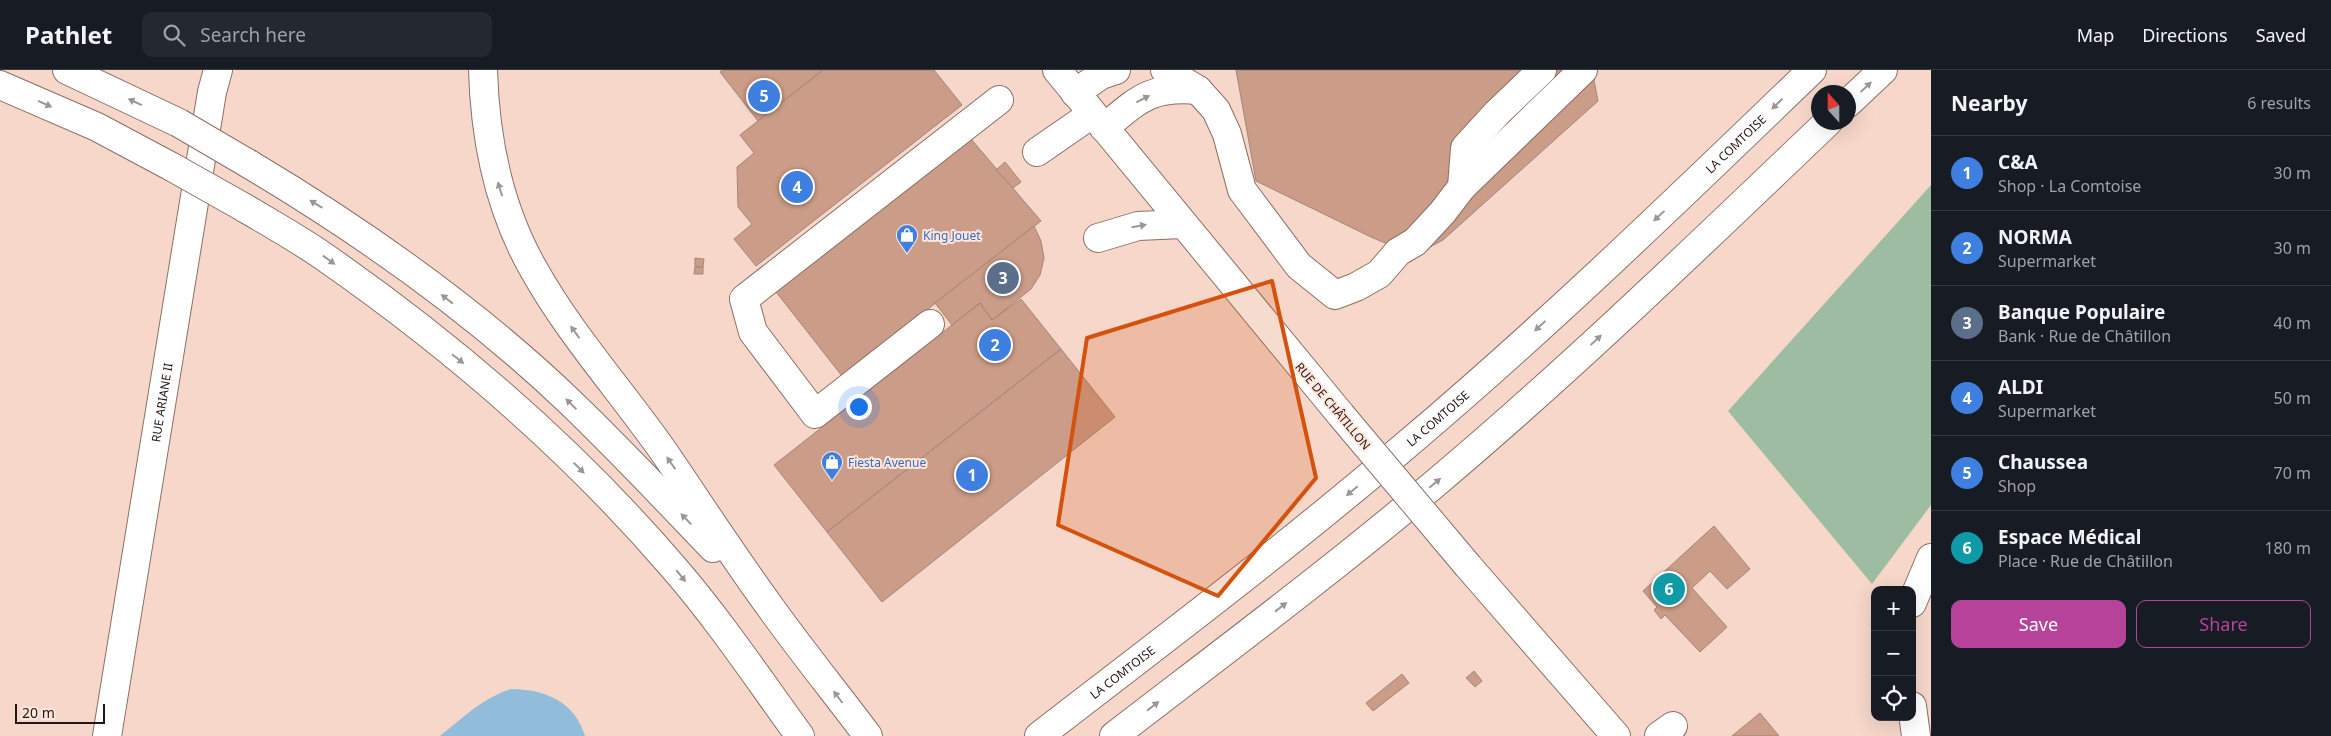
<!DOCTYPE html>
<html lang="en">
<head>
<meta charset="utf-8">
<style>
  body { margin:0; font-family:"Noto Sans",sans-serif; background:#242831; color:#f1f3f6 }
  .controls { position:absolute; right:15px; bottom:15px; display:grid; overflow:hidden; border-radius:10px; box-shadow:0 5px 20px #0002 }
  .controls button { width:45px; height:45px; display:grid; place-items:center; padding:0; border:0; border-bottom:1px solid #363941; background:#171b24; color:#f1f3f6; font:25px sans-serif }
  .compass { position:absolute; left:1811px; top:15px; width:45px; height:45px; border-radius:50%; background:#171b24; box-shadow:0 5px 20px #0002; rotate:339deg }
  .scale { position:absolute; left:15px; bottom:12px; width:90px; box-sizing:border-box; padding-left:5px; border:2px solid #221713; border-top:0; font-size:14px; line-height:18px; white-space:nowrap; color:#221713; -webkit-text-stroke:4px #ffe5db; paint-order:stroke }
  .you { position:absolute; left:858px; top:336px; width:18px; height:18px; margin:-12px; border:4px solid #fff; border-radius:50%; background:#1a73e8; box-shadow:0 0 0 8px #1a73e833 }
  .badge { display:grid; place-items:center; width:32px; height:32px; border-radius:50%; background:#b6429a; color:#fff; font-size:16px; font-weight:700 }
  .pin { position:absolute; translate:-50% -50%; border:2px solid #fff; box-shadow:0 1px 5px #0006 }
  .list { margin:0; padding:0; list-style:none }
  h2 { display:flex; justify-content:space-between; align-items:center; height:65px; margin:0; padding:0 20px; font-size:21px }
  h2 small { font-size:16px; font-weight:400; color:#9ea1a6 }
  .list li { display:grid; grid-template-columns:32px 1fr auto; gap:15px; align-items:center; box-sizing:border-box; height:75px; padding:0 20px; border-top:1px solid #363941 }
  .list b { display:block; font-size:19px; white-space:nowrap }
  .list p { margin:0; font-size:16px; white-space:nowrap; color:#9ea1a6 }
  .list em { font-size:16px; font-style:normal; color:#9ea1a6 }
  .actions { display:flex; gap:10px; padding:15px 20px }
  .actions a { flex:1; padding:11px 0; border:1px solid #b6429a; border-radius:10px; text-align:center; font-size:18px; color:#b6429a }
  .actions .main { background:#b6429a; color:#fff }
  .icon { flex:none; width:28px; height:28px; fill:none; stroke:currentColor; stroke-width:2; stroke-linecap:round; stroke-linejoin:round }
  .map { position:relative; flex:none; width:1931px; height:666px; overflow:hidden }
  header { display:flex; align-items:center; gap:30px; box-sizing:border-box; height:70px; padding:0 25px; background:#171b24; border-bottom:1px solid #363941 }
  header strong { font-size:24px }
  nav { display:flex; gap:28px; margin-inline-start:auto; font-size:18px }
  .search { width:350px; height:45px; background:#242831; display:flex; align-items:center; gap:12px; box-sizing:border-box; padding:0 18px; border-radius:10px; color:#9ea1a6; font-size:19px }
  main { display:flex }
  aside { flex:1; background:#171b24 }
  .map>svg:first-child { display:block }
</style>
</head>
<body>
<header>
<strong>Pathlet</strong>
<div class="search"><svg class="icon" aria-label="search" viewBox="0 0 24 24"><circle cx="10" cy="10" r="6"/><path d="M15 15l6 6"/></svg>Search here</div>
<nav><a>Map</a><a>Directions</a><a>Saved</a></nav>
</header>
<main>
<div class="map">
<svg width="1931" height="666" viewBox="0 0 1931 666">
  <rect width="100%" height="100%" fill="#f6d7ca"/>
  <path fill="#9ebca1" d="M1931,115V435L1872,514L1728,341Z"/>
  <path fill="#91bcda" d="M511,619C545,619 575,632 585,666H440C463,648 483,628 511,619Z"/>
  <g fill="#cb9c88" stroke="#a2867a">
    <path d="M722,0H823L758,51L720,2Z"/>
    <path d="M823,0H934L962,35L756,196L734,169L752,154L738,137L737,97L754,83L740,65Z"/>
    <path d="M1236,0H1592L1598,31L1443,170L1430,177L1421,179L1395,177L1373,168L1256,111Z"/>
    <path d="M965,62L1041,151L842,306L773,218Z"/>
    <path d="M1005,92L1021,112L1013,118L996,100Z"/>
    <path d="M1034,156L1041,171L1044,188L1040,205L1031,219L992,250L980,233L952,255L935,233Z"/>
    <path d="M695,188L704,189L703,197H695Z"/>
    <path d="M695,197H703V204H694Z"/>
    <path d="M1021,229L1061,279L827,462L774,395L980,233L992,250Z"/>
    <path d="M1061,279L1115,347L882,532L827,462Z"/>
    <path d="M1714,456L1750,499L1727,519L1710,501L1692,518L1727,557L1700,582L1665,545L1661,549L1654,540L1657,537L1643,521Z"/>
    <path d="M1474,601L1482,611L1475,617L1466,608Z"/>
    <path d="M1402,604L1409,613L1373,641L1366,633Z"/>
    <path d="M1760,643L1779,666H1732Z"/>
  </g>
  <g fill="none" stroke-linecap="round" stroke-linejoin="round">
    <g stroke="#8b7064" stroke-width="30">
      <g id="minor">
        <path d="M1057,0L1341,345"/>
        <path d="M1165,0L1198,20L1216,40L1227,64L1242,120L1299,196L1335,225L1356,217L1379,204L1398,182L1415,172L1442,143L1462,117L1465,78L1497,43L1542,0"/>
        <path d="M1075,23L1101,5L1116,0"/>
        <path d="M1104,58C1139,29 1150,16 1198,20"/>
        <path d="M1037,82L1092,44"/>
        <path d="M1462,117L1583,0"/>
        <path d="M1098,168L1138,156L1182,154"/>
        <path d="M930,254L815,344L753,262L744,229L999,30"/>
        <path d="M1468,496L1616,666"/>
        <path d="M1912,533L1931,488"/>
        <path d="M1912,636L1916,666"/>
        <path d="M1659,666L1673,656"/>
      </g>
    </g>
    <g stroke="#8b7064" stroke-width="30">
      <g id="major">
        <path id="s1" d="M107,666L212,22L218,0"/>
      </g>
    </g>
    <g stroke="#8b7064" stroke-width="30">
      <g id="highway">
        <path d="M67,0L179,53"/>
        <path d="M483,0C485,70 499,139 534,200C571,266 623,323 666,385C700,435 733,486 768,534C800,579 835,622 868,666"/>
        <path d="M0,15L97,57L172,97"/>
        <path d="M1848,33L1883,0"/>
        <path d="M249,94C363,162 474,240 570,332C619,379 666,429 713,478"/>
        <path d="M243,137C270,153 297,168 323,186C451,275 572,379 674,498C720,551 759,610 800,666"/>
        <path id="s2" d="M1039,666C1162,571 1287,477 1405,376C1546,257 1679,128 1812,0"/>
        <path d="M1114,666C1223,582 1333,500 1438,411C1573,297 1700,174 1828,52"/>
      </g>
    </g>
    <use href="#minor" stroke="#fff" stroke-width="28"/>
    <use href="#major" stroke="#fff" stroke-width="28"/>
    <use href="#highway" stroke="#fff" stroke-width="28"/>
    <g stroke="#8b7064" stroke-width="30" stroke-linecap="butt">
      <path id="minor-bridge" d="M1341,345L1468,496"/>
    </g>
    <g stroke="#8b7064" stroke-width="30" stroke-linecap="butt">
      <g id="highway-bridge">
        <path d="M179,53L249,94"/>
        <path d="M172,97L243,137"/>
      </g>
    </g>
    <use href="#minor-bridge" stroke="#fff" stroke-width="28"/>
    <use href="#highway-bridge" stroke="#fff" stroke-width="28"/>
  </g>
  <defs><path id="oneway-solid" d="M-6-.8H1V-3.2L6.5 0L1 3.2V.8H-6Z" transform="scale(1.25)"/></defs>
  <g fill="#9c9795">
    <use href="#oneway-solid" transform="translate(1866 17) rotate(-43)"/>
    <use href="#oneway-solid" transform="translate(1143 29) rotate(-27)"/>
    <use href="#oneway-solid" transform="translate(135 32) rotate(-155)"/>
    <use href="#oneway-solid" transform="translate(45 34) rotate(24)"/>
    <use href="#oneway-solid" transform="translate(1777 34) rotate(136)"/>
    <use href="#oneway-solid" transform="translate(500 119) rotate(-107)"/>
    <use href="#oneway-solid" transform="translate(316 134) rotate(-149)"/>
    <use href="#oneway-solid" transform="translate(1659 146) rotate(137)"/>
    <use href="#oneway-solid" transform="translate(1139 156) rotate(-10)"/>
    <use href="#oneway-solid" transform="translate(329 190) rotate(36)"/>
    <use href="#oneway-solid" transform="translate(447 229) rotate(-142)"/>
    <use href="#oneway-solid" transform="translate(1540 256) rotate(137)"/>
    <use href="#oneway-solid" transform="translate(575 262) rotate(-126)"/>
    <use href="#oneway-solid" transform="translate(1596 270) rotate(-43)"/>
    <use href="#oneway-solid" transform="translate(458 289) rotate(38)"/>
    <use href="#oneway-solid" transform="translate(571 334) rotate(-136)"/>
    <use href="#oneway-solid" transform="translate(671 393) rotate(-125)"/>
    <use href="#oneway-solid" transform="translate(579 398) rotate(45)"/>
    <use href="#oneway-solid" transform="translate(1435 413) rotate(-40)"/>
    <use href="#oneway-solid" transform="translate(1352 421) rotate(140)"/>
    <use href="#oneway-solid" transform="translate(686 449) rotate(-134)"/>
    <use href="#oneway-solid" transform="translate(681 506) rotate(51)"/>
    <use href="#oneway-solid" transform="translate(1281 537) rotate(-38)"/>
    <use href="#oneway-solid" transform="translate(838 627) rotate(-127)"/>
    <use href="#oneway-solid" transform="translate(1153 636) rotate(-38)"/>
  </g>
  <path fill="#d4520d" fill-opacity="0.2" stroke="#d4520d" stroke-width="4" stroke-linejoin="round" d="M1272,211L1316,408L1218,526L1058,455L1087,268Z"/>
  <defs>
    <g id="shop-pin" transform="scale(1.125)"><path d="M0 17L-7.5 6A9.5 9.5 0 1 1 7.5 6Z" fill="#3f7fe0" stroke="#ffe5db"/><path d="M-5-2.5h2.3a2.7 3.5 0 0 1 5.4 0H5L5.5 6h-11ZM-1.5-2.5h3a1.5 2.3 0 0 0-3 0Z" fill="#fff"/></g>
  </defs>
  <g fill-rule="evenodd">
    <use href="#shop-pin" x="907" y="165"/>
    <use href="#shop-pin" x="832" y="392"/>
  </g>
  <g text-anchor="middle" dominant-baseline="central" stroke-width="4" stroke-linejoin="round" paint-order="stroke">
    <g font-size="12" fill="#221713" stroke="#ffe5db">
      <text stroke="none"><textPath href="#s2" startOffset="915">LA COMTOISE</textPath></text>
      <text stroke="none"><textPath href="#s1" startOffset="338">RUE ARIANE II</textPath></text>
      <text transform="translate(1333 336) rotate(50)">RUE DE CHÂTILLON</text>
      <text stroke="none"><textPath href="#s2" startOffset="510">LA COMTOISE</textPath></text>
      <text stroke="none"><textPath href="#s2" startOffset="105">LA COMTOISE</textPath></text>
    </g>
    <g font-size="12" fill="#366cbe" stroke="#ffe5db" text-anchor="start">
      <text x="923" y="165">King Jouet</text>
      <text x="848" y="392">Fiesta Avenue</text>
    </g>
  </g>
</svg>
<div class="controls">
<button>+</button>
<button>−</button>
<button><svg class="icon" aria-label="locate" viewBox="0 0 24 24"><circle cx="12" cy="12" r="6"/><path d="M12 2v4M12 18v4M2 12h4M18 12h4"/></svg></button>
</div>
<svg class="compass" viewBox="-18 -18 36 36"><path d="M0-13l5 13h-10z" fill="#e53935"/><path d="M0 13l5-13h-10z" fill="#9ea1a6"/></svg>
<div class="scale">20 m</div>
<div class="you"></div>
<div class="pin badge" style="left:972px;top:405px;background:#3f7fe0">1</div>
<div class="pin badge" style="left:995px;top:275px;background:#3f7fe0">2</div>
<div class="pin badge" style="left:1003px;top:208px;background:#5c6f8a">3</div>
<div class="pin badge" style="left:797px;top:117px;background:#3f7fe0">4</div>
<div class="pin badge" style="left:764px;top:26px;background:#3f7fe0">5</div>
<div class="pin badge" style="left:1669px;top:519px;background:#0f9aa8">6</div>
</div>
<aside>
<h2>Nearby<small>6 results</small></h2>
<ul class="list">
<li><span class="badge" style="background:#3f7fe0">1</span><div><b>C&amp;A</b><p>Shop · La Comtoise</p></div><em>30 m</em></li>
<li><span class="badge" style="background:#3f7fe0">2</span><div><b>NORMA</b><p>Supermarket</p></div><em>30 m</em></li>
<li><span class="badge" style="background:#5c6f8a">3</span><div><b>Banque Populaire</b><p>Bank · Rue de Châtillon</p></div><em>40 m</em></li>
<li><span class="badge" style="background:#3f7fe0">4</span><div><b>ALDI</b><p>Supermarket</p></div><em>50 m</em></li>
<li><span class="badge" style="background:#3f7fe0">5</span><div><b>Chaussea</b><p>Shop</p></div><em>70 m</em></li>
<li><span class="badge" style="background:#0f9aa8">6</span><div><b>Espace Médical</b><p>Place · Rue de Châtillon</p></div><em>180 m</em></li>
</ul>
<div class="actions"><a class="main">Save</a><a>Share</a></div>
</aside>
</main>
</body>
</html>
